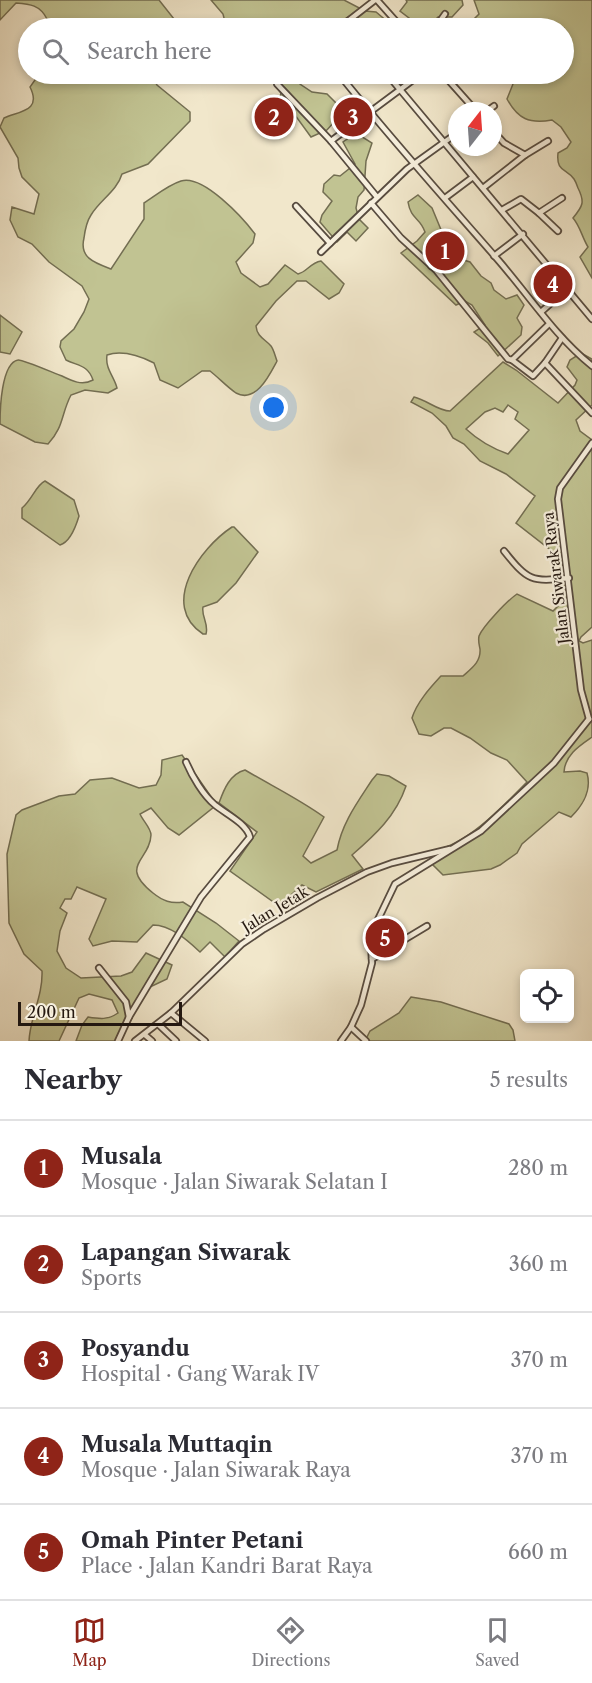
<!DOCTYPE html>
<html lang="en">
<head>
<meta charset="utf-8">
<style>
  body { margin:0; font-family:"Libre Caslon Text",serif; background:#f2f2f3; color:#2b2b33 }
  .controls { position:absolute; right:18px; bottom:18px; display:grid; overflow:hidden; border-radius:9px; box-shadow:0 3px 9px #0003 }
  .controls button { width:54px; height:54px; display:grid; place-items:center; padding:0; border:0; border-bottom:2px solid #e1e1e2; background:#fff; color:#2b2b33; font:30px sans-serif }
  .compass { position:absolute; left:448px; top:102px; width:54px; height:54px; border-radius:50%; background:#fff; box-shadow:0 3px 9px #0003; rotate:17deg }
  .scale { position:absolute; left:18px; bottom:15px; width:164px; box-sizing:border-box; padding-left:6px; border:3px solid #251911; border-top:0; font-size:16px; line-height:21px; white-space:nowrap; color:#251911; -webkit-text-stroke:4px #f6efdd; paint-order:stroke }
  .you { position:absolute; left:274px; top:408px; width:21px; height:21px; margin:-15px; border:4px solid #fff; border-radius:50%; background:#1a73e8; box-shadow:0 0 0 9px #1a73e833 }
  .badge { display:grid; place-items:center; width:39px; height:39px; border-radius:50%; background:#8f2418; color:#fff; font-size:20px; font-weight:700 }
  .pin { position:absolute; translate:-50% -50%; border:3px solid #fff; box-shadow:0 2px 6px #0006 }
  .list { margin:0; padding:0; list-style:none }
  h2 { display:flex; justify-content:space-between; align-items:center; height:78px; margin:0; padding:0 24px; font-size:26px }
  h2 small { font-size:20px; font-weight:400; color:#7c7c81 }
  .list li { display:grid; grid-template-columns:39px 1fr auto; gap:18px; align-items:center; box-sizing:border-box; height:96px; padding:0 24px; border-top:2px solid #e1e1e2 }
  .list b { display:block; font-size:22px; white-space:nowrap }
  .list p { margin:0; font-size:20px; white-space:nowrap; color:#7c7c81 }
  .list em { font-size:20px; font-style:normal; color:#7c7c81 }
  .icon { flex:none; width:33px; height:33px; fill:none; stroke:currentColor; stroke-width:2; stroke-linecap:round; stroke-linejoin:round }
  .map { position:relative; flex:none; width:592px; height:1041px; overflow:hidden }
  .search { position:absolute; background:#fff; box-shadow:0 3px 9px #0003; left:18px; right:18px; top:18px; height:66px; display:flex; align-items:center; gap:15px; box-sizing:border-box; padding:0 21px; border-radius:33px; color:#7c7c81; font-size:22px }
  .sheet { height:558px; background:#fff }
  nav { display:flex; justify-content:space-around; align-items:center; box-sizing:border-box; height:84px; border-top:2px solid #e1e1e2; background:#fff; font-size:16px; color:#7c7c81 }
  nav a { display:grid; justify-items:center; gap:3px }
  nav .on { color:#8f2418 }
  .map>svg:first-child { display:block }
</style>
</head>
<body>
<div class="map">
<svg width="592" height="1041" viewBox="0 0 592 1041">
  <rect width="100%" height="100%" fill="#f1e7cb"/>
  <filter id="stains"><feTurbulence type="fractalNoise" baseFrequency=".00333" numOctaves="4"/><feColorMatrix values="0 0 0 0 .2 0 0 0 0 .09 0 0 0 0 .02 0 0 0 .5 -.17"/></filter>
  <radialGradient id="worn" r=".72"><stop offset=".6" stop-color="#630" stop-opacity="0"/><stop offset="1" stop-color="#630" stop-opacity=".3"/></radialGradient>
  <g fill="#c1c392" stroke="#736e52" stroke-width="1.5" fill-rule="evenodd">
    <path d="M0,0H159L174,19L186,28H43L47,19C40,5 30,4 16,3L0,20Z"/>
    <path d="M211,0H344L365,11L376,12L395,28H232L225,22L223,14Z"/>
    <path d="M406,0H462L463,5L452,17H438L429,26L419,21H413L400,11L407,2Z"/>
    <path d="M474,0H592V278L580,257L588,247C582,237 580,226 573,218C583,206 585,202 578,188C577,185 576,182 574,179C566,168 556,172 558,153L567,148L571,142L561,127L552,120C529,124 518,119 507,99L513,84L503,74H564V28H465L479,14Z"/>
    <path d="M43,74H153L152,76L157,85L190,112V121L148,164L122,174C117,191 100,200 91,215C87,221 85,230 84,238C79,258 95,263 111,269L144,219V203C155,196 168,185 181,181C203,174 243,218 255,234L253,243L236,262L241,273L260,287L268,284L285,265L298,274C307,272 310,263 321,261L344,284L339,293L329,299L306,281H297L276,301L256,326C257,337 265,339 271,346C274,350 275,356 277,361C270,374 256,404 236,393C227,387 219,378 210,371H202L178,388L160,380L154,363C140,356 122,350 107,355C105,369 114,376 117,388L108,393L85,390L71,395C61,414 64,427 48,444L35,442L0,424C0,411 1,363 18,360C22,359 56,374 62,376C72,381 82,386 93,380C88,365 78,366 66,360L60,347L61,341L74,329L84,312L89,299L82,286L49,262L32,244L18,237L10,220L12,207L34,214L39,194L22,177L19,168L18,158L0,127L4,118C20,111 42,111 30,87L37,77Z"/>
    <path d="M276,74H300V84L312,92L327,94L344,111L327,130L311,137L295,115L269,136L254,119L280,97L281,93L273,82Z"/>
    <path d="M356,133L372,143L366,161L364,190L358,197L356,208L359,219L368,228L356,241L347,232L337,242L320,222L322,215L332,201L323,192L324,184L334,175L340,176L355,164L343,142Z"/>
    <path d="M418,195L432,208L444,237L438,245L436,252L446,262L457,258L470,262L481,276L491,283L494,290L506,299L517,295L524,305L517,318L522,327L521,335L498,356L488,343L474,332L485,325L472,305L465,301L456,305L401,253L417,241L425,232C420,217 411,220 408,202Z"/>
    <path d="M0,315L22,332L10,354L0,352Z"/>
    <path d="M581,353L592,359V405L576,420L580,431L592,440V627L581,637L579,641L583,643L592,640V737C579,746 565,755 564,772L580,771L587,773C592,791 583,805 571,817L559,812L522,844L517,853L500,865L491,869L443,875L433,865L436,856V850C469,843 504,805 527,782L507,760L491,753L470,738L451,728H444L431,736L419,734L412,718C417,702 430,688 441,676H463C472,668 481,662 480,649C479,644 478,641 479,636C483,626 508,600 517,594L553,611L564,600L562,559L516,523L535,496L506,474L480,461L464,444L453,438L446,426L432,413L411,402L414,397C427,400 438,411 450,411L503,362L516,370L558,403L575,385L577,380L567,367L570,360ZM508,405L518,412L515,419L529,430L508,454C491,448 479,441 466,429L485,412L495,408L503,412Z"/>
    <path d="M45,481L74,500L79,516C76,526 70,542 60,545L22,518V508C32,500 36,485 45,481Z"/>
    <path d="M232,527H234L258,552L236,583L217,602L203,607C201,616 209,624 206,634H203C159,605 200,548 232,527Z"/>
    <path d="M182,755L214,801L219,803C224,789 230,774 245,770C272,786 299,799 324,817L303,856L311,863L337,850C342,823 357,803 372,780L377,774L389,776L406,786C396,816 375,835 352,855L363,869L316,892L302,885L279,906L230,871L257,832L219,803L179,835L168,828L151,808L140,814C143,821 151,828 151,835C150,861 118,865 153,893C163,901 171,904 183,902L216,923L239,941L225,957L210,942L200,952C188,941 171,925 153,925L137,942L112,941L93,946L89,939L106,899L77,887L71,899H65L60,908L67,913L60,931L57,951L66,968L81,978L121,976L132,972L146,953L172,965L167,979L150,987L144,988L116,1041H76L82,1025L88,1017C100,1019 108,1020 118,1013L112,1000L89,994L79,998L59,1041H29C30,1017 43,996 42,971L24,954L9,923L7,854L16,815L22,810L59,796L75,794L90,780L112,778L139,788L156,785L161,775L162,760Z"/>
    <path d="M411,997L441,1002L509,1024L513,1030L515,1041H365L370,1031L399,1013Z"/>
  </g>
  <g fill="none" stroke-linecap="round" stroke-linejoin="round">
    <g stroke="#584c40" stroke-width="8">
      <g id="street">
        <path d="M377,0L402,28"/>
        <path d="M348,21L354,28"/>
        <path d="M339,28L375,0"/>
        <path d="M435,28L445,14"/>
        <path d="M281,74L277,78V84L331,141L377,197"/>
        <path d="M339,74C390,138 445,199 499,261C530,297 555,336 592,366"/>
        <path d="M387,74L592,319"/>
        <path d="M443,74L476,111"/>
        <path d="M487,111L494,106"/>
        <path d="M493,131L504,143L525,155"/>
        <path d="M331,141L421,74"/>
        <path d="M483,188L525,155L548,141"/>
        <path d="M445,198L473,177"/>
        <path d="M371,203L401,238L436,270L508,359L512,360L549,324"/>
        <path d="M296,206L330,243"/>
        <path d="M502,210L521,199L539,213L562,198"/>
        <path d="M539,213L558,231"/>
        <path d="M321,252L407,169L457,133"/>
        <path d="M494,256L523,234"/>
        <path d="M431,266L441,257"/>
        <path d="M541,312L567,289"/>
        <path d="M512,360L533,376L545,363L562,338"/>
        <path d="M545,363L592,413"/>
        <path d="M504,551C528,581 531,582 569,578"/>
        <path d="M589,719L581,690L558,499L560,488L592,443"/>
        <path d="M372,959L427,926"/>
        <path d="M99,968L126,1002L129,1017L118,1041"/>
        <path d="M171,1013L205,1041"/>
        <path d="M129,1017L201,897L250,837C246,823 226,814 215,805C203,795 192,776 186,762"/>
        <path d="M158,1024L176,1041"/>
        <path d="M351,1027L366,1041"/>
        <path d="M145,1035L152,1041"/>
        <path d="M135,1041L171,1013L242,944L264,929L317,898L367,872L392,863L450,849"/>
        <path d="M341,1041L351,1027L361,1005L372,963L371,943L372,932L395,884L481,831L554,763L589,719"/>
      </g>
    </g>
    <use href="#street" stroke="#f6efdd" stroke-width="4.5"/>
  </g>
  <g text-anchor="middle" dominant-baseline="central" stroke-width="4.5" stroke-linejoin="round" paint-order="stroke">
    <g font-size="15" fill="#251911" stroke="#f6efdd">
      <text transform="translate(556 578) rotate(-97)">Jalan Siwarak Raya</text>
      <text transform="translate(275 909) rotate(-31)">Jalan Jetak</text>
    </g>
  </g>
  <rect width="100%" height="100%" filter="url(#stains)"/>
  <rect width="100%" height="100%" fill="url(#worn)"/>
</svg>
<div class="controls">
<button><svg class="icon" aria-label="locate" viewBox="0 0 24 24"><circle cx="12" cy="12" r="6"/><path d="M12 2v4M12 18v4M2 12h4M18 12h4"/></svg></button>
</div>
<svg class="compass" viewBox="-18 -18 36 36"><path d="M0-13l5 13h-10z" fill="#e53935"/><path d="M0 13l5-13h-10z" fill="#7c7c81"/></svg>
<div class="scale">200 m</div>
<div class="you"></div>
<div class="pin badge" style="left:445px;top:251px">1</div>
<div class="pin badge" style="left:274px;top:117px">2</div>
<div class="pin badge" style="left:353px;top:117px">3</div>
<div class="pin badge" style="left:553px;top:284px">4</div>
<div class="pin badge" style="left:385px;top:938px">5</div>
<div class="search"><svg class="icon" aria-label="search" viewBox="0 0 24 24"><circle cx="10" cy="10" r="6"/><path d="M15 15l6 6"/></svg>Search here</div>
</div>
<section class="sheet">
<h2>Nearby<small>5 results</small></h2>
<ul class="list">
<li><span class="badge">1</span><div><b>Musala</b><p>Mosque · Jalan Siwarak Selatan I</p></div><em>280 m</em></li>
<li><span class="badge">2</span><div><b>Lapangan Siwarak</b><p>Sports</p></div><em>360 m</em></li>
<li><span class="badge">3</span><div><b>Posyandu</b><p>Hospital · Gang Warak IV</p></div><em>370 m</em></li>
<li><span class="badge">4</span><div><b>Musala Muttaqin</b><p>Mosque · Jalan Siwarak Raya</p></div><em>370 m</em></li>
<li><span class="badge">5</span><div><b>Omah Pinter Petani</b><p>Place · Jalan Kandri Barat Raya</p></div><em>660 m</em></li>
</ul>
</section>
<nav>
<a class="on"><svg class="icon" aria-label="map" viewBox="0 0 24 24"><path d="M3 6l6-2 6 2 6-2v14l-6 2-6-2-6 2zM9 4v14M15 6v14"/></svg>Map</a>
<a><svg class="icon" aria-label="directions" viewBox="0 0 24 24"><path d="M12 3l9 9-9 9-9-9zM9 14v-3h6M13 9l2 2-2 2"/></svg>Directions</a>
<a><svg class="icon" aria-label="saved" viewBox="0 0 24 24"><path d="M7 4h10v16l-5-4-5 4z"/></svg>Saved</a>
</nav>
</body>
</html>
